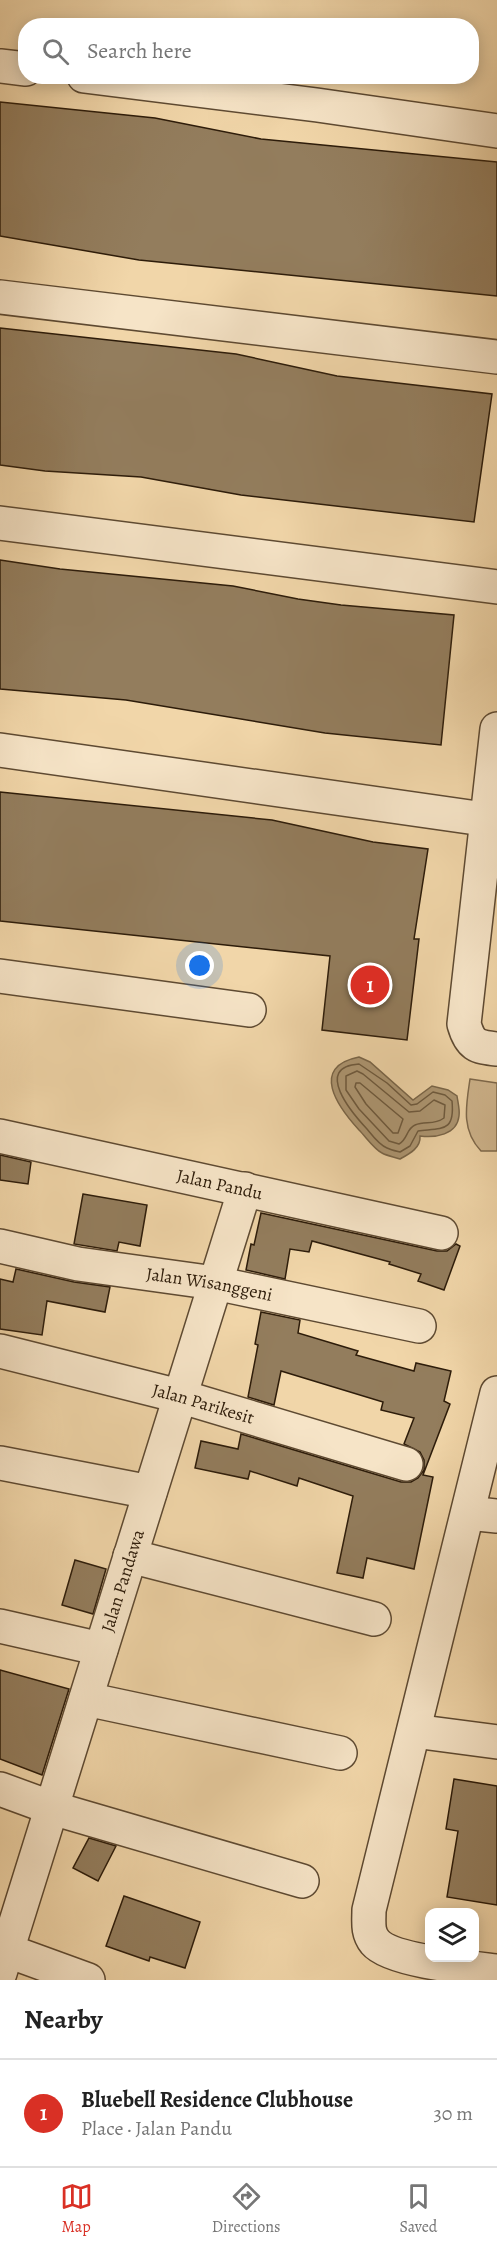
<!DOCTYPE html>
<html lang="en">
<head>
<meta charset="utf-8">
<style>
  body { margin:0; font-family:Alegreya,serif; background:#f2f2f2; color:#222 }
  .controls { position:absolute; right:18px; bottom:18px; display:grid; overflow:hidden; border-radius:12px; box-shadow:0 3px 15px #0003 }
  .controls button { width:54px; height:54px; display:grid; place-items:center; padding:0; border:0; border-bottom:2px solid #e0e0e0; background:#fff; color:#222; font:30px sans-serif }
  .you { position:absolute; left:200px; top:966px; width:21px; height:21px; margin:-15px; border:4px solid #fff; border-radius:50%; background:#1a73e8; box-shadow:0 0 0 9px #1a73e833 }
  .badge { display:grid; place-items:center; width:39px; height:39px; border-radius:50%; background:#d93025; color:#fff; font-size:20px; font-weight:700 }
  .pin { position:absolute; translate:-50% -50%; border:3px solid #fff; box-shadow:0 2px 6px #0006 }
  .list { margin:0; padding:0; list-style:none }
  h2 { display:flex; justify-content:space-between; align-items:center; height:78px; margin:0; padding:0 24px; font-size:26px }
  h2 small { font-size:20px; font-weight:400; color:#767676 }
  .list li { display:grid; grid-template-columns:39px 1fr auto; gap:18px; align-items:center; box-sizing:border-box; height:108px; padding:0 24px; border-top:2px solid #e0e0e0 }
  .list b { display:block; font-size:22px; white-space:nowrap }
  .list p { margin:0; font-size:20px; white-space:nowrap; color:#767676 }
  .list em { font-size:20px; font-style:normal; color:#767676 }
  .icon { flex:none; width:33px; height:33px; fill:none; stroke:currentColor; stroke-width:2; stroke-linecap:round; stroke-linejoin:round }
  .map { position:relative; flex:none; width:497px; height:1980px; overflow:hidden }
  .search { position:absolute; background:#fff; box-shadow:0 3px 15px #0003; left:18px; right:18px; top:18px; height:66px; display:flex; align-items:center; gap:15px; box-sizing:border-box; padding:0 21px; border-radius:24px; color:#767676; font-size:22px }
  .sheet { height:186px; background:#fff }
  nav { display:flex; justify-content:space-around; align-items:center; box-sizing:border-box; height:84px; border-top:2px solid #e0e0e0; background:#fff; font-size:16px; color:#767676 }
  nav a { display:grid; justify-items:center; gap:3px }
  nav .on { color:#d93025 }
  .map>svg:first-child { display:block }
</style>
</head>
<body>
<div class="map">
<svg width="497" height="1980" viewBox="0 0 497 1980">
  <rect width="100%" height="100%" fill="#f1d6a9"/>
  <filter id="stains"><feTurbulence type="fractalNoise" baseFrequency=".00333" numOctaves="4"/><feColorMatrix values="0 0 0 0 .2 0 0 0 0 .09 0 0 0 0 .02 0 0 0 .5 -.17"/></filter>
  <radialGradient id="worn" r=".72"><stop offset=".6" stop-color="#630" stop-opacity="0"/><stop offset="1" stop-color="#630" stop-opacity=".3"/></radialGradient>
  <path fill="#d0b68e" stroke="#7e694c" stroke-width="1.5" d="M470,1079L497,1083V1151H481C461,1130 466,1106 470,1079Z"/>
  <path fill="#ae9773" stroke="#7a6649" stroke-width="1.5" d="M359,1057L370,1062L413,1100L432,1086L448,1090L457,1096C458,1103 460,1110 459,1116C457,1135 435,1138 420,1136C421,1148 409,1154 400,1159C395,1157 387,1156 382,1153C374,1149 366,1137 359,1130C338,1107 309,1067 359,1057Z"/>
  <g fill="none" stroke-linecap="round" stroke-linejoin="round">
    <g stroke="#6e5a3e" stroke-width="1.5">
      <path d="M359,1064L387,1083L411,1105L417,1104L433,1092L445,1095L452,1101C455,1132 443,1128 418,1131L410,1146L400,1152C396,1151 391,1150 387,1148C379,1145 372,1135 367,1129C352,1113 313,1067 359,1064Z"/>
      <path d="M357,1071L363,1074L409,1112L420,1111L434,1100L445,1105L444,1118C433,1126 425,1120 415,1125C406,1129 408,1139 399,1144L389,1141L359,1109L346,1090V1076Z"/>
      <path d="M356,1083H360L403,1119L398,1133H393L366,1104L355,1087Z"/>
    </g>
  </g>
  <g fill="#937d5d" stroke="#2d1c0a" stroke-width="1.5">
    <path d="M0,102L155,118L261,139L497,162V296L139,260L0,236Z"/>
    <path d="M0,328L236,354L337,376L492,394L474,522L241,495L141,477L45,471L0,465Z"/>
    <path d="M0,560L60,569L233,586L298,599L341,605L454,615L441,745L325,733L126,700L0,689Z"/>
    <path d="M0,792L272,820L373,842L428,849L414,939H419L407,1040L322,1030L330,956L0,921Z"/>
    <path d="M0,1155L31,1162L28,1184L0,1180Z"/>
    <path d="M83,1194L147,1205L140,1246L119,1242L117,1251L74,1244Z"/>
    <path d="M261,1213L437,1251H447L456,1244L460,1246L444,1290L418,1281L421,1274L389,1264L390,1262L312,1241L309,1252L290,1249L285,1279L246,1270L251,1244L254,1245Z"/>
    <path d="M16,1269L74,1282L110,1287L105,1312L47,1301L42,1335L0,1329V1279L13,1282Z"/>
    <path d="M261,1312L300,1320L298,1333L358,1351L356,1355L414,1371L416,1363L451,1371L444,1401L450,1404L423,1475L433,1477L414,1569L367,1558L363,1578L337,1573L353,1496L299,1478L297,1486L250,1471L248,1479L195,1468L201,1441L238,1449L241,1434L401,1482H411L418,1478L424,1470V1460L420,1452L404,1444L414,1418L381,1410L383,1402L281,1371L274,1405L248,1397L258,1345L255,1344Z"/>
    <path d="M75,1560L106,1569L93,1614L62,1605Z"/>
    <path d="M0,1670L69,1689L42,1775L0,1759Z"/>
    <path d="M454,1779L497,1786V1905L447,1897L458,1831L446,1829Z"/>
    <path d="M89,1838L116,1846L98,1881L73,1868Z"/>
    <path d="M124,1896L200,1922L185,1968L150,1957L149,1961L106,1946Z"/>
  </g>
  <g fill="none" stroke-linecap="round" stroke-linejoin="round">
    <g stroke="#5e4a32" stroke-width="36">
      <g id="street">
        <path d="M0,66L26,69"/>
        <path d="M84,76L317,105L497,131"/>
        <path d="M0,297L497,357"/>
        <path d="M0,523L497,587"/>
        <path d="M497,729L464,1024C470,1045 476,1047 497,1049"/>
        <path d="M0,750L497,821"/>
        <path d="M0,976L249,1010"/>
        <path id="s1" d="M0,1136L441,1233"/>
        <path id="s2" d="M0,1246L78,1264L215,1283L419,1326"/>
        <path id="s3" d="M0,1351L179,1396L406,1464"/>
        <path d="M497,1393L369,1910C369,1922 367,1932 375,1942C391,1961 471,1968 497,1971"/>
        <path d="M0,1463L150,1492"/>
        <path d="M468,1513L497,1516"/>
        <path d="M130,1556L374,1619"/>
        <path d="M0,1626L101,1649"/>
        <path d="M86,1699L340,1753"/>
        <path d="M414,1731L497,1742"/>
        <path d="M0,1789L52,1808L302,1881"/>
        <path d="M0,1948L88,1980"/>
        <path id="s4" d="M0,1973L245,1189"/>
      </g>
    </g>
    <use href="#street" stroke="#f6e4c7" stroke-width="33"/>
  </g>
  <g text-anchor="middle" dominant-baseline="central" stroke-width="5" stroke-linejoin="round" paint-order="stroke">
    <g font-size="18" fill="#2d1c0a" stroke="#f6e4c7">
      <text stroke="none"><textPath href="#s1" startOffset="225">Jalan Pandu</textPath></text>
      <text stroke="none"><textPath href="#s2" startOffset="213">Jalan Wisanggeni</textPath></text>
      <text stroke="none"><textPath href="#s3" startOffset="210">Jalan Parikesit</textPath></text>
      <text stroke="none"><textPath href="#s4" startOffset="411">Jalan Pandawa</textPath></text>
    </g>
  </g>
  <rect width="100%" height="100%" filter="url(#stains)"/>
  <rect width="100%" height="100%" fill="url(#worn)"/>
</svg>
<div class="controls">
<button><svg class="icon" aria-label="layers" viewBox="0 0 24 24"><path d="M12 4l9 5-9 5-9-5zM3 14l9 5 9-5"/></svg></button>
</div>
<div class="you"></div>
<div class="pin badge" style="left:370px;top:985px">1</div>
<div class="search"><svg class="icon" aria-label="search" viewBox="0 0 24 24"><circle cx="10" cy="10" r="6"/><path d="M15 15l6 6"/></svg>Search here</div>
</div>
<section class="sheet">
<h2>Nearby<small></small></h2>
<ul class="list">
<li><span class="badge">1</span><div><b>Bluebell Residence Clubhouse</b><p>Place · Jalan Pandu</p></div><em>30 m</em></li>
</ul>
</section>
<nav>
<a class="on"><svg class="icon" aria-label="map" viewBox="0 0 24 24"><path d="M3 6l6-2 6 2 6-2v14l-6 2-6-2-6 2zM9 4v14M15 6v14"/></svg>Map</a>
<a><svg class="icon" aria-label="directions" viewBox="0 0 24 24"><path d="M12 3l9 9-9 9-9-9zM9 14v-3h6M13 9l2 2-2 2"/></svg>Directions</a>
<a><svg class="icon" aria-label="saved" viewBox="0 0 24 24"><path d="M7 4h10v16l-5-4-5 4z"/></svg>Saved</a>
</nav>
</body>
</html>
